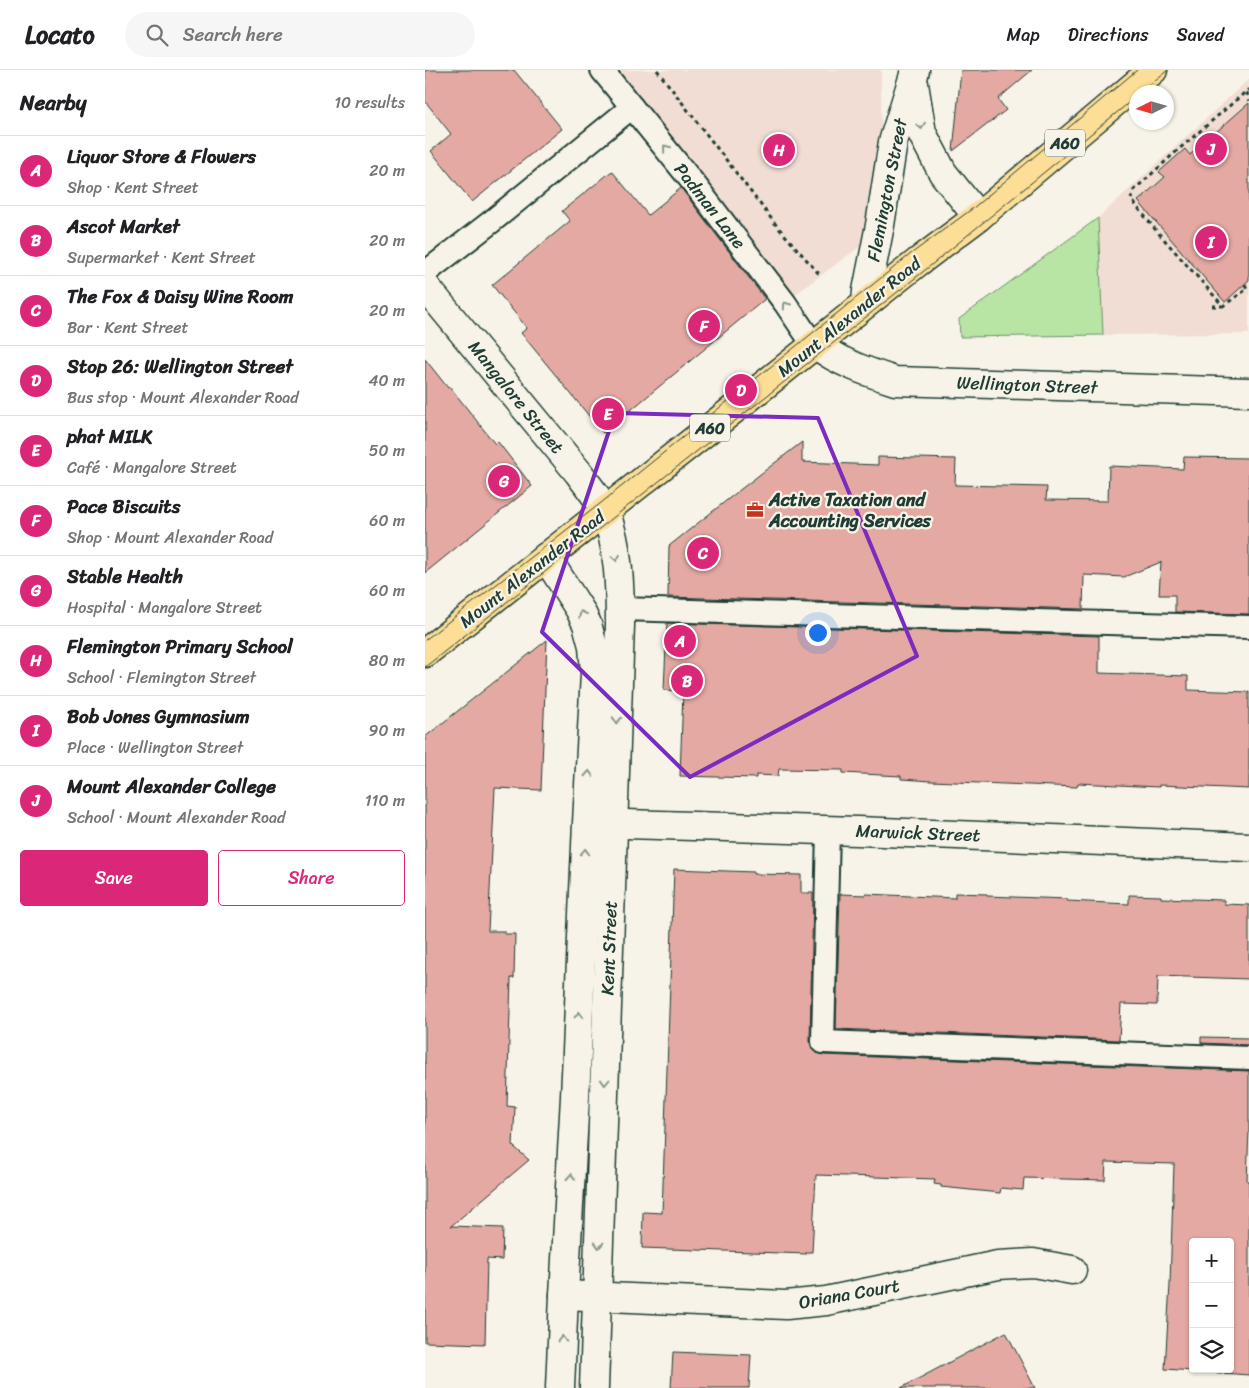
<!DOCTYPE html>
<html lang="en">
<head>
<meta charset="utf-8">
<style>
  body { margin:0; font-family:Sriracha,sans-serif; background:#f6f6f6; color:#202124 }
  .controls { position:absolute; right:15px; bottom:15px; display:grid; overflow:hidden; border-radius:5px; box-shadow:0 1px 4px #0004 }
  .controls button { width:45px; height:45px; display:grid; place-items:center; padding:0; border:0; border-bottom:1px solid #e0e0e0; background:#fff; color:#202124; font:25px sans-serif }
  .compass { position:absolute; left:704px; top:15px; width:45px; height:45px; border-radius:50%; background:#fff; box-shadow:0 1px 4px #0004; rotate:265deg }
  .you { position:absolute; left:392px; top:562px; width:18px; height:18px; margin:-12px; border:4px solid #fff; border-radius:50%; background:#1a73e8; box-shadow:0 0 0 8px #1a73e833 }
  .badge { display:grid; place-items:center; width:32px; height:32px; border-radius:50%; background:#db2777; color:#fff; font-size:16px; font-weight:700 }
  .pin { position:absolute; translate:-50% -50%; border:2px solid #fff; box-shadow:0 1px 5px #0006 }
  .list { margin:0; padding:0; list-style:none }
  h2 { display:flex; justify-content:space-between; align-items:center; height:65px; margin:0; padding:0 20px; font-size:21px }
  h2 small { font-size:16px; font-weight:400; color:#757577 }
  .list li { display:grid; grid-template-columns:32px 1fr auto; gap:15px; align-items:center; box-sizing:border-box; height:70px; padding:0 20px; border-top:1px solid #e0e0e0 }
  .list b { display:block; font-size:19px; white-space:nowrap }
  .list p { margin:0; font-size:16px; white-space:nowrap; color:#757577 }
  .list em { font-size:16px; font-style:normal; color:#757577 }
  .actions { display:flex; gap:10px; padding:15px 20px }
  .actions a { flex:1; padding:11px 0; border:1px solid #db2777; border-radius:5px; text-align:center; font-size:18px; color:#db2777 }
  .actions .main { background:#db2777; color:#fff }
  .icon { flex:none; width:28px; height:28px; fill:none; stroke:currentColor; stroke-width:2; stroke-linecap:round; stroke-linejoin:round }
  .map { position:relative; flex:none; width:824px; height:1318px; overflow:hidden }
  header { display:flex; align-items:center; gap:30px; box-sizing:border-box; height:70px; padding:0 25px; background:#fff; border-bottom:1px solid #e0e0e0 }
  header strong { font-size:24px }
  nav { display:flex; gap:28px; margin-inline-start:auto; font-size:18px }
  .search { width:350px; height:45px; background:#f6f6f6; display:flex; align-items:center; gap:12px; box-sizing:border-box; padding:0 18px; border-radius:28px; color:#757577; font-size:19px }
  main { display:flex }
  aside { flex:1; background:#fff }
  .map>svg:first-child { display:block }
</style>
</head>
<body>
<header>
<strong>Locato</strong>
<div class="search"><svg class="icon" aria-label="search" viewBox="0 0 24 24"><circle cx="10" cy="10" r="6"/><path d="M15 15l6 6"/></svg>Search here</div>
<nav><a>Map</a><a>Directions</a><a>Saved</a></nav>
</header>
<main>
<aside>
<h2>Nearby<small>10 results</small></h2>
<ul class="list">
<li><span class="badge">A</span><div><b>Liquor Store &amp; Flowers</b><p>Shop · Kent Street</p></div><em>20 m</em></li>
<li><span class="badge">B</span><div><b>Ascot Market</b><p>Supermarket · Kent Street</p></div><em>20 m</em></li>
<li><span class="badge">C</span><div><b>The Fox &amp; Daisy Wine Room</b><p>Bar · Kent Street</p></div><em>20 m</em></li>
<li><span class="badge">D</span><div><b>Stop 26: Wellington Street</b><p>Bus stop · Mount Alexander Road</p></div><em>40 m</em></li>
<li><span class="badge">E</span><div><b>phat MILK</b><p>Café · Mangalore Street</p></div><em>50 m</em></li>
<li><span class="badge">F</span><div><b>Pace Biscuits</b><p>Shop · Mount Alexander Road</p></div><em>60 m</em></li>
<li><span class="badge">G</span><div><b>Stable Health</b><p>Hospital · Mangalore Street</p></div><em>60 m</em></li>
<li><span class="badge">H</span><div><b>Flemington Primary School</b><p>School · Flemington Street</p></div><em>80 m</em></li>
<li><span class="badge">I</span><div><b>Bob Jones Gymnasium</b><p>Place · Wellington Street</p></div><em>90 m</em></li>
<li><span class="badge">J</span><div><b>Mount Alexander College</b><p>School · Mount Alexander Road</p></div><em>110 m</em></li>
</ul>
<div class="actions"><a class="main">Save</a><a>Share</a></div>
</aside>
<div class="map">
<svg width="824" height="1318" viewBox="0 0 824 1318">
  <rect width="100%" height="100%" fill="#f7f3e8"/>
  <filter id="ink" filterUnits="userSpaceOnUse"><feTurbulence type="fractalNoise" baseFrequency=".02" numOctaves="2"/><feDisplacementMap in="SourceGraphic" scale="10" xChannelSelector="R" yChannelSelector="G"/><feConvolveMatrix kernelMatrix="1 2 1 2 8 2 1 2 1" color-interpolation-filters="sRGB"/></filter>
  <g filter="url(#ink)">
    <g fill="#f1ddd3">
      <path d="M189,0H456L457,160L368,226Z"/>
      <path d="M824,9V264L678,265L673,148Z"/>
    </g>
    <path fill="#b8e5a3" stroke="#6c916c" d="M673,148L678,265L535,267L534,249Z"/>
    <g fill="#e4a9a2" stroke="#1f3d34" fill-rule="evenodd">
      <path d="M0,0H89L137,59L47,132L6,81L26,64L0,31Z"/>
      <path d="M536,0H607L573,29L581,40L528,81Z"/>
      <path d="M824,33V210L800,232L713,131L740,107L734,102L760,79L765,85Z"/>
      <path d="M187,101L223,145L256,118L340,229L178,363L96,263L102,258L67,215L145,151L137,141Z"/>
      <path d="M0,289L23,318L25,317L70,374L73,372L107,416L0,503Z"/>
      <path d="M377,372V392L453,395V387L531,389L530,415L622,417L621,430L683,431L684,396L758,399L759,387L824,388V544L750,542V525H734L736,492L699,507L659,505L658,539L243,527L244,476L316,419Z"/>
      <path d="M242,553L674,566V603L763,606V620L824,622V719L734,715V717L653,713L652,717L506,711L476,709V706L418,703V700L354,699L353,706L331,705V708L255,706L258,621L239,620Z"/>
      <path d="M122,570L116,720L70,718L63,861H79V864H90L89,908H86L82,1036L90,1037L88,1076L104,1090L26,1156L78,1158L77,1190L62,1189L60,1274L0,1272V667Z"/>
      <path d="M249,799L329,802L328,804L376,805V823H388L385,972L387,979L392,983L398,985L824,1001V1059L822,1111L824,1112V1305L740,1299L745,1214L749,1094L681,1092L680,1110L599,1108L598,1120L576,1118L575,1123L516,1117V1115L509,1114L510,1109L391,1105L387,1182H381L382,1184L217,1178L218,1142L237,1143ZM768,1172H805V1299H768Z"/>
      <path d="M530,823L562,824V826L642,829V831L704,834V825L736,826V828L799,830V834L824,835V909L733,906L732,935L696,934L694,970L411,959L415,824L441,825V824L530,828Z"/>
      <path d="M776,967L824,968V975L776,973Z"/>
      <path d="M581,1262L610,1318H476Z"/>
      <path d="M248,1282L326,1285L324,1318H246Z"/>
    </g>
    <g fill="none" stroke-linecap="round" stroke-linejoin="round">
      <g stroke="#1f3d34" stroke-width="26">
        <g id="service">
          <path d="M177,0L270,115L360,233L383,267L390,274"/>
          <path d="M0,203L66,152L207,37"/>
          <path d="M195,539L824,557"/>
          <path d="M403,760L398,972L824,988"/>
        </g>
      </g>
      <g stroke="#1f3d34" stroke-width="31">
        <g id="minor">
          <path d="M489,14L497,63L518,103L553,147"/>
          <path d="M0,216L153,402L176,433L180,441"/>
          <path d="M441,233L442,221L455,155L468,72L488,8L490,0"/>
          <path d="M166,753L433,761L824,777"/>
          <path d="M139,1225L361,1235L401,1231L573,1195L608,1193L647,1200"/>
        </g>
      </g>
      <g stroke="#1f3d34" stroke-width="31">
        <g id="tertiary">
          <path d="M390,274C413,292 442,302 470,311L824,322"/>
          <path d="M121,487L155,540L162,554L168,576L170,603L162,753L150,1027L139,1225L135,1318"/>
          <path d="M169,1318L195,555C195,517 194,477 180,441"/>
        </g>
      </g>
      <g stroke="#1f3d34" stroke-width="31">
        <path id="primary" d="M0,583L323,328L493,192L553,147L728,0"/>
      </g>
      <g stroke="#1f3d34" stroke-width="3" stroke-dasharray="4 4" stroke-linecap="butt">
        <path d="M232,0L352,156L395,205"/>
        <path d="M822,22L824,31"/>
        <path d="M820,214L822,219L798,236L730,159L706,129L709,120L753,80L824,19"/>
        <path d="M787,236H797"/>
      </g>
      <use href="#service" stroke="#f7f3e8" stroke-width="22"/>
      <use href="#minor" stroke="#f7f3e8" stroke-width="28"/>
      <use href="#tertiary" stroke="#f7f3e8" stroke-width="28"/>
      <use href="#primary" stroke="#fdde96" stroke-width="28"/>
      <g stroke="#1f3d34" stroke-width="1">
        <path d="M715,22L743,0"/>
        <path d="M0,570L176,433L487,183L547,139L712,0"/>
        <path d="M0,597L499,201L712,26"/>
      </g>
    </g>
    <defs><path id="oneway-chevron" d="M-2-3.5L2.5 0L-2 3.5" fill="none" stroke-width="1.6" stroke-linecap="round" stroke-linejoin="round" transform="scale(1.25)"/></defs>
    <g stroke="#8b988e">
      <use href="#oneway-chevron" transform="translate(496 56) rotate(79)"/>
      <use href="#oneway-chevron" transform="translate(241 78) rotate(-129)"/>
      <use href="#oneway-chevron" transform="translate(361 235) rotate(-125)"/>
      <use href="#oneway-chevron" transform="translate(191 488) rotate(81)"/>
      <use href="#oneway-chevron" transform="translate(157 544) rotate(-118)"/>
      <use href="#oneway-chevron" transform="translate(192 650) rotate(92)"/>
      <use href="#oneway-chevron" transform="translate(164 704) rotate(-87)"/>
      <use href="#oneway-chevron" transform="translate(160 782) rotate(-88)"/>
      <use href="#oneway-chevron" transform="translate(154 945) rotate(-88)"/>
      <use href="#oneway-chevron" transform="translate(180 1012) rotate(92)"/>
      <use href="#oneway-chevron" transform="translate(146 1107) rotate(-87)"/>
      <use href="#oneway-chevron" transform="translate(174 1175) rotate(92)"/>
      <use href="#oneway-chevron" transform="translate(137 1269) rotate(-88)"/>
    </g>
  </g>
  <path fill="none" stroke="#7b2cbf" stroke-width="4" stroke-linejoin="round" d="M190,343L393,348L492,586L265,707L117,562Z"/>
  <defs>
    <g id="office-bare" transform="scale(1.35)"><path d="M-6-3h4V-5.5h4V-3h4V5H-6ZM-1-4.5V-3h2v-1.5ZM-6 0V1H6V0Z" fill="#c8321e" stroke="#f7f3e8" stroke-width="2.5" paint-order="stroke"/></g>
  </defs>
  <g fill-rule="evenodd">
    <use href="#office-bare" x="330" y="440"/>
  </g>
  <g text-anchor="middle" dominant-baseline="central" stroke-width="4.5" stroke-linejoin="round" paint-order="stroke">
    <g fill="#f7f3e8" stroke="#60746a" stroke-width="1">
      <rect x="620" y="59.5" width="40" height="27" rx="4"/>
      <rect x="265" y="344.5" width="40" height="27" rx="4"/>
    </g>
    <g font-size="16" font-weight="bold" fill="#1f3d34">
      <text x="640" y="73">A60</text>
      <text x="285" y="358">A60</text>
    </g>
    <g font-size="18" fill="#1f3d34" stroke="#f7f3e8">
      <text transform="translate(462 120) rotate(-79)">Flemington Street</text>
      <text transform="translate(285 136) rotate(52)">Padman Lane</text>
      <text transform="translate(424 247) rotate(-39)">Mount Alexander Road</text>
      <text transform="translate(602 315) rotate(2)">Wellington Street</text>
      <text transform="translate(91 327) rotate(51)">Mangalore Street</text>
      <text transform="translate(107 499) rotate(-38)">Mount Alexander Road</text>
      <text transform="translate(493 763) rotate(2)">Marwick Street</text>
      <text transform="translate(184 878) rotate(-88)">Kent Street</text>
      <text transform="translate(424 1224) rotate(-10)">Oriana Court</text>
    </g>
    <g font-size="18" font-weight="bold" fill="#1f3d34" stroke="#f7f3e8" text-anchor="start">
      <text x="344" y="430">Active Taxation and<tspan x="344" dy="21">Accounting Services</tspan></text>
    </g>
  </g>
</svg>
<div class="controls">
<button>+</button>
<button>−</button>
<button><svg class="icon" aria-label="layers" viewBox="0 0 24 24"><path d="M12 4l9 5-9 5-9-5zM3 14l9 5 9-5"/></svg></button>
</div>
<svg class="compass" viewBox="-18 -18 36 36"><path d="M0-13l5 13h-10z" fill="#e53935"/><path d="M0 13l5-13h-10z" fill="#757577"/></svg>
<div class="you"></div>
<div class="pin badge" style="left:255px;top:571px">A</div>
<div class="pin badge" style="left:262px;top:611px">B</div>
<div class="pin badge" style="left:278px;top:483px">C</div>
<div class="pin badge" style="left:316px;top:320px">D</div>
<div class="pin badge" style="left:183px;top:344px">E</div>
<div class="pin badge" style="left:279px;top:256px">F</div>
<div class="pin badge" style="left:79px;top:411px">G</div>
<div class="pin badge" style="left:354px;top:80px">H</div>
<div class="pin badge" style="left:786px;top:172px">I</div>
<div class="pin badge" style="left:786px;top:79px">J</div>
</div>
</main>
</body>
</html>
